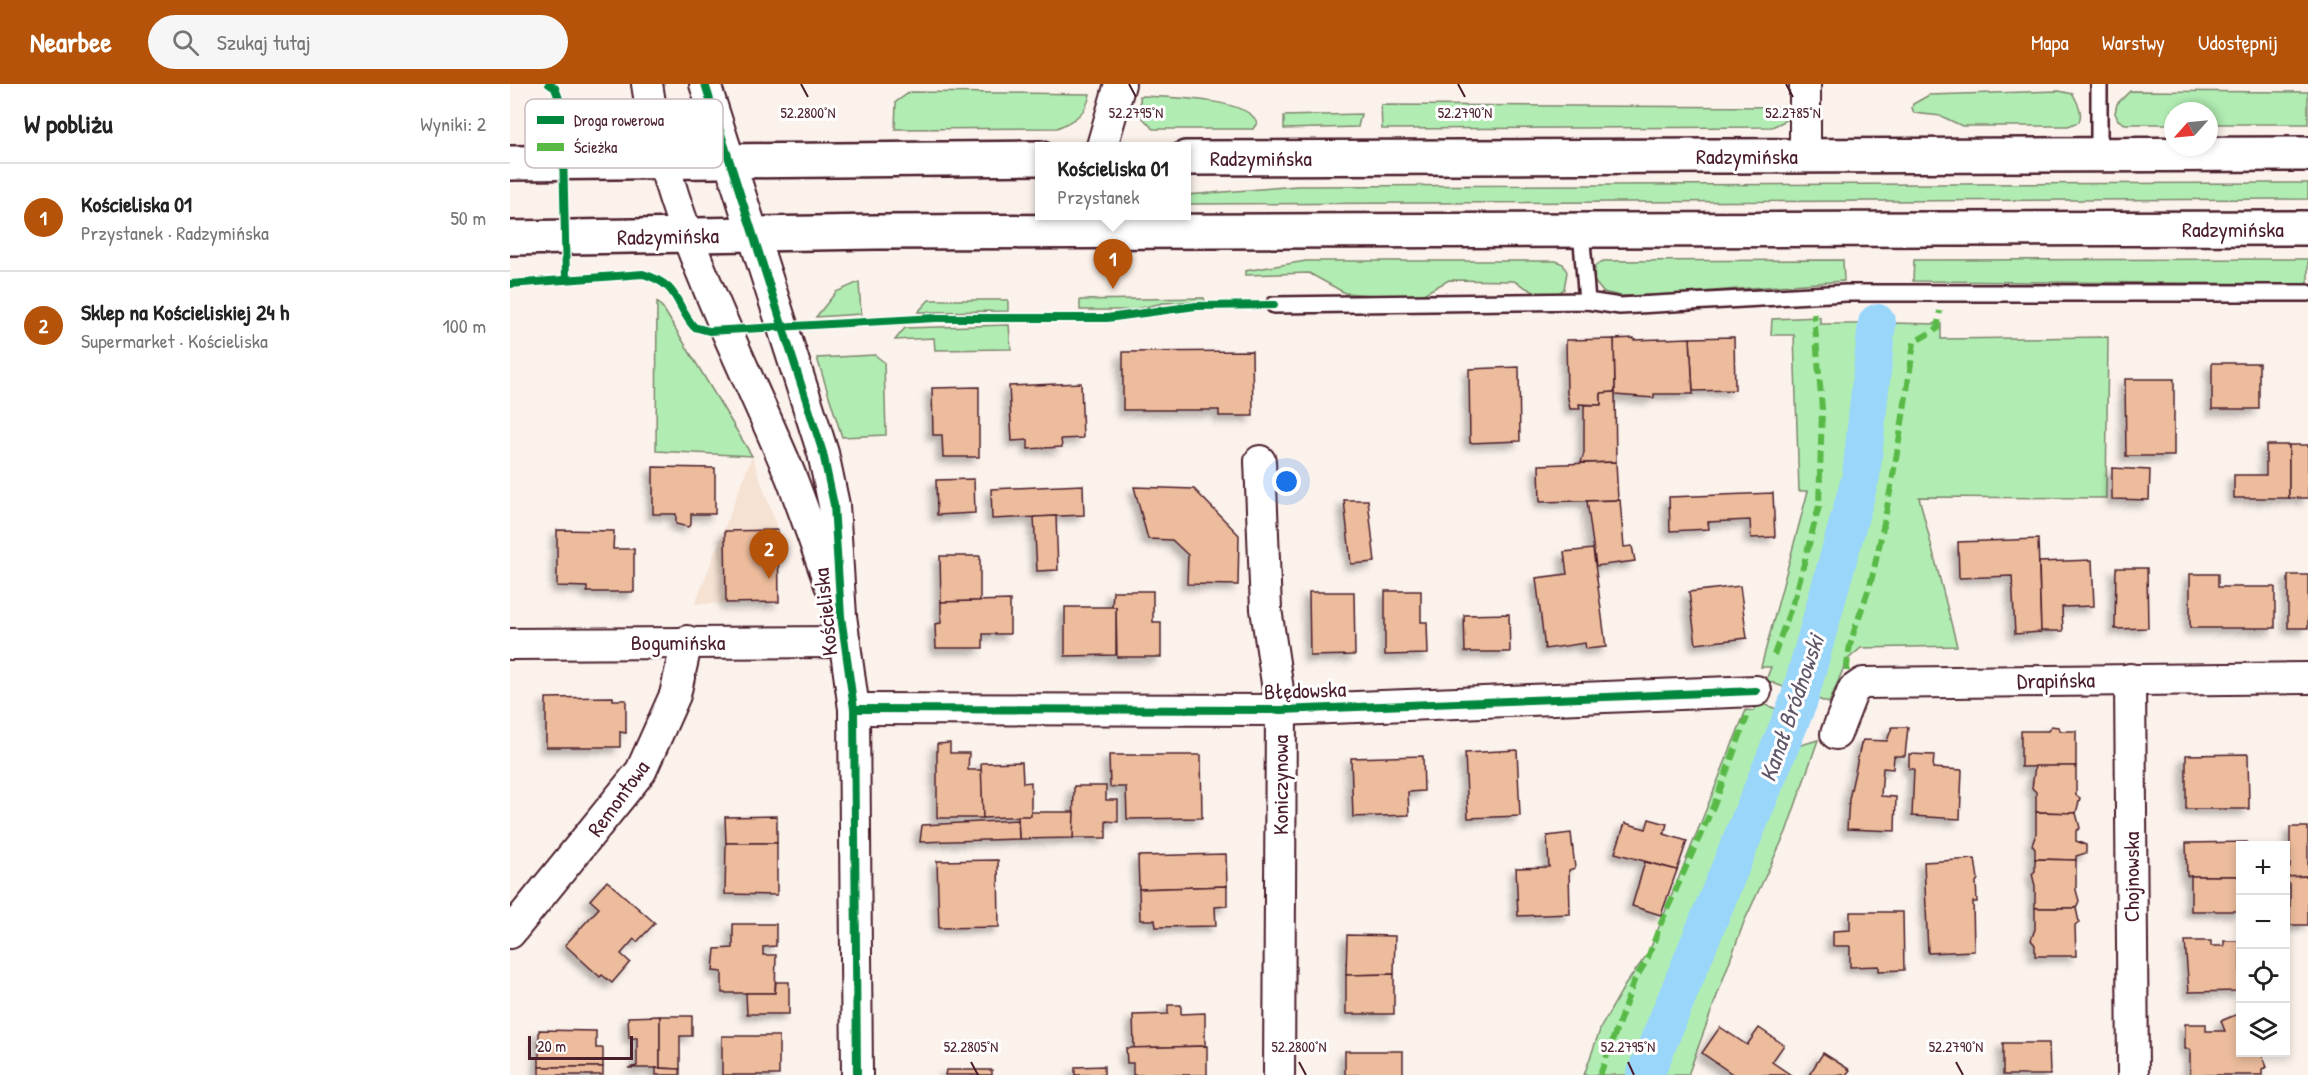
<!DOCTYPE html>
<html lang="pl">
<head>
<meta charset="utf-8">
<style>
  body { margin:0; font-family:"Patrick Hand",sans-serif; background:#f6f6f6; color:#222 }
  .controls { position:absolute; right:18px; bottom:18px; display:grid; overflow:hidden; border-radius:0px; box-shadow:0 3px 9px #0003 }
  .controls button { width:54px; height:54px; display:grid; place-items:center; padding:0; border:0; border-bottom:2px solid #e0e0e0; background:#fff; color:#222; font:30px sans-serif }
  .compass { position:absolute; left:1654px; top:18px; width:54px; height:54px; border-radius:50%; background:#fff; box-shadow:0 3px 9px #0003; rotate:243deg }
  .scale { position:absolute; left:18px; bottom:15px; width:105px; box-sizing:border-box; padding-left:6px; border:3px solid #4a1f2b; border-top:0; font-size:16px; line-height:21px; white-space:nowrap; color:#4a1f2b; -webkit-text-stroke:4px #fff; paint-order:stroke }
  .you { position:absolute; left:777px; top:398px; width:21px; height:21px; margin:-15px; border:4px solid #fff; border-radius:50%; background:#1a73e8; box-shadow:0 0 0 9px #1a73e833 }
  .badge { display:grid; place-items:center; width:39px; height:39px; border-radius:50%; background:#b45309; color:#fff; font-size:20px; font-weight:700 }
  .pin { position:absolute; translate:-50% -50px; filter:drop-shadow(0 2px 3px #0008) }
  .pin::after { content:''; position:absolute; top:32px; width:21px; height:18px; background:inherit; clip-path:polygon(0 0,100% 0,50% 100%) }
  .popup { position:absolute; left:525px; top:58px; width:156px; height:78px; box-sizing:border-box; display:grid; place-content:center; border-radius:0px; background:#fff; filter:drop-shadow(0 2px 4px #0005); font-size:20px; white-space:nowrap; color:#767676 }
  .popup b { font-size:22px; color:#222 }
  .popup::after { content:''; position:absolute; left:50%; top:100%; margin-left:-12px; border:12px solid transparent; border-top-color:#fff }
  .list { margin:0; padding:0; list-style:none }
  h2 { display:flex; justify-content:space-between; align-items:center; height:78px; margin:0; padding:0 24px; font-size:26px }
  h2 small { font-size:20px; font-weight:400; color:#767676 }
  .list li { display:grid; grid-template-columns:39px 1fr auto; gap:18px; align-items:center; box-sizing:border-box; height:108px; padding:0 24px; border-top:2px solid #e0e0e0 }
  .list b { display:block; font-size:22px; white-space:nowrap }
  .list p { margin:0; font-size:20px; white-space:nowrap; color:#767676 }
  .list em { font-size:20px; font-style:normal; color:#767676 }
  .icon { flex:none; width:33px; height:33px; fill:none; stroke:currentColor; stroke-width:2; stroke-linecap:round; stroke-linejoin:round }
  .map { position:relative; flex:none; width:1798px; height:991px; overflow:hidden }
  header { display:flex; align-items:center; gap:36px; box-sizing:border-box; height:84px; padding:0 30px; background:#b45309; color:#fff }
  header strong { font-size:28px }
  nav { display:flex; gap:33px; margin-inline-start:auto; font-size:21px }
  .search { width:420px; height:54px; background:#f6f6f6; display:flex; align-items:center; gap:15px; box-sizing:border-box; padding:0 21px; border-radius:33px; color:#767676; font-size:22px }
  main { display:flex }
  aside { flex:1; background:#fff }
  .map>svg:first-child { display:block }
</style>
</head>
<body>
<header>
<strong>Nearbee</strong>
<div class="search"><svg class="icon" aria-label="search" viewBox="0 0 24 24"><circle cx="10" cy="10" r="6"/><path d="M15 15l6 6"/></svg>Szukaj tutaj</div>
<nav><a>Mapa</a><a>Warstwy</a><a>Udostępnij</a></nav>
</header>
<main>
<aside>
<h2>W pobliżu<small>Wyniki: 2</small></h2>
<ul class="list">
<li><span class="badge">1</span><div><b>Kościeliska 01</b><p>Przystanek · Radzymińska</p></div><em>50 m</em></li>
<li><span class="badge">2</span><div><b>Sklep na Kościeliskiej 24 h</b><p>Supermarket · Kościeliska</p></div><em>100 m</em></li>
</ul>
</aside>
<div class="map">
<svg width="1798" height="991" viewBox="0 0 1798 991">
  <defs>
    <filter id="shadow"><feDropShadow dx="-5.5" dy="5.5" stdDeviation="3" flood-color="#0004"/></filter>
  </defs>
  <rect width="100%" height="100%" fill="#fbf2eb"/>
  <filter id="ink" filterUnits="userSpaceOnUse"><feTurbulence type="fractalNoise" baseFrequency=".0167" numOctaves="2"/><feDisplacementMap in="SourceGraphic" scale="12" xChannelSelector="R" yChannelSelector="G"/><feConvolveMatrix kernelMatrix="1 2 1 2 8 2 1 2 1" color-interpolation-filters="sRGB"/></filter>
  <g filter="url(#ink)">
    <path fill="#f6e2d3" d="M242,372L268,446L269,518L185,520Z"/>
    <g fill="#b1edb2" stroke="#7e866e" stroke-width="1.5">
      <path d="M1549,7L1563,10C1568,20 1573,28 1569,38L1558,42H1452L1431,32L1404,29L1402,24L1403,20L1419,11Z"/>
      <path d="M1620,7L1798,8V40H1699V27H1663V40H1615L1608,36L1605,29L1607,20Z"/>
      <path d="M400,8L580,10C577,29 564,37 547,44L385,45L386,18Z"/>
      <path d="M630,12C653,13 740,14 747,39L743,45H643L631,32Z"/>
      <path d="M871,21L1280,23L1277,36L1262,43L872,45Z"/>
      <path d="M851,30L848,43L774,45V32Z"/>
      <path d="M1798,99V115L676,120L677,111L787,102Z"/>
      <path d="M1798,175V200L1403,197L1404,176Z"/>
      <path d="M1333,176L1334,197L1151,211L1111,212L1093,208L1084,197L1085,182L1093,177Z"/>
      <path d="M796,177H1046L1053,180L1057,188L1054,205L1047,210L1031,212L1004,197L939,196L906,214L835,209L799,189L735,191V187Z"/>
      <path d="M349,198L351,230L306,233L326,208Z"/>
      <path d="M694,214L695,217L653,219L621,226H570V216Z"/>
      <path d="M419,216H498V227L408,228Z"/>
      <path d="M147,218L153,224L242,372L146,367Z"/>
      <path d="M1310,233V240H1356L1339,397L1304,527L1278,605L1256,596L1261,583H1251L1298,407H1289L1284,251H1261L1262,235Z"/>
      <path d="M1378,239L1431,240V255L1598,253L1596,414L1409,413L1447,562L1351,564L1337,576L1319,619L1299,612C1313,571 1331,529 1343,487C1365,406 1374,323 1378,239Z"/>
      <path d="M499,241L501,265L425,266L424,254L385,256L395,244Z"/>
      <path d="M365,271L374,278L376,351L332,353L307,274Z"/>
      <path d="M1248,618L1272,627L1121,991H1074L1091,943L1115,901L1139,868L1236,626L1244,627Z"/>
      <path d="M1308,656L1276,748L1234,838L1178,991H1146L1281,664Z"/>
    </g>
    <g fill="none" stroke-linecap="round" stroke-linejoin="round">
      <path stroke="#9ad5fa" stroke-width="38" d="M1135,991L1289,616L1351,392L1367,239"/>
    </g>
    <g fill="#ecbc9c" stroke="#4a1f2b" stroke-width="1.5" filter="url(#shadow)">
      <path d="M1224,253L1225,306L1183,307L1180,254Z"/>
      <path d="M1124,254V256L1180,254L1183,310H1144V314L1105,311L1104,255Z"/>
      <path d="M1104,255L1105,308L1091,309V321L1069,320L1070,325H1060L1057,309L1056,256Z"/>
      <path d="M742,267L743,332H709V326H613V268Z"/>
      <rect x="1702" y="279" width="47" height="46"/>
      <path d="M1009,283L1010,357L960,359L959,285Z"/>
      <path d="M1615,295H1664V372H1616Z"/>
      <path d="M571,299L573,354L551,355L552,363L534,364L518,365V356L502,357L499,302Z"/>
      <path d="M469,303V373H433L432,351H423L422,304Z"/>
      <path d="M1105,308L1106,378L1071,379L1074,369V321H1091V309Z"/>
      <path d="M1756,361H1779V414H1724V391H1756Z"/>
      <rect x="1779" y="361" width="19" height="53"/>
      <path d="M1106,378L1108,416L1030,418L1029,381Z"/>
      <path d="M143,383L205,384V430H181V440L178,443L166,440V430H143Z"/>
      <path d="M1602,384L1640,386L1639,416L1602,415Z"/>
      <path d="M464,395L465,429L427,431L426,396Z"/>
      <path d="M573,401L574,431L482,435L481,405Z"/>
      <path d="M624,403L684,405L729,451L728,501L677,500L678,471L662,456L638,455Z"/>
      <path d="M1263,409L1265,453L1241,454L1240,436L1198,438L1199,445L1160,447L1159,413Z"/>
      <path d="M834,416H858L865,478L841,480Z"/>
      <path d="M1110,416L1114,463L1122,462L1125,477L1086,482L1077,417Z"/>
      <path d="M546,432L548,486L527,487L524,433Z"/>
      <path d="M47,446L104,447L103,465H124V508H77V503L47,502Z"/>
      <path d="M268,446L269,518L216,519L215,447Z"/>
      <path d="M1528,455L1531,548L1505,550L1502,492L1449,494L1448,458Z"/>
      <path d="M1083,465L1096,563L1076,565L1075,559L1035,565L1026,494L1057,490L1054,468Z"/>
      <path d="M430,472H470V517L431,518Z"/>
      <path d="M1582,476L1584,522L1552,523L1553,547H1531L1529,478Z"/>
      <path d="M1606,484H1637L1638,544L1605,545Z"/>
      <path d="M1680,490H1708V503H1765V544H1680Z"/>
      <rect x="1778" y="491" width="20" height="53"/>
      <path d="M1230,502L1237,554L1186,560L1179,508Z"/>
      <path d="M603,507H643V538H651V573H607L606,523H602Z"/>
      <path d="M875,507H911V538H917L918,570L875,571Z"/>
      <path d="M799,508H844L845,571L800,572Z"/>
      <path d="M500,516V550H473V564H426L425,540L431,539V518Z"/>
      <path d="M555,523H606V571L555,572Z"/>
      <path d="M999,530L1000,568H955L954,531Z"/>
      <path d="M103,613V616H116V649L110,648V663H36V614Z"/>
      <path d="M1541,642L1548,643L1551,647H1566V682L1511,683V647H1538Z"/>
      <path d="M1382,643H1398L1395,672H1384L1383,685L1373,684L1371,712L1386,713L1385,747L1337,745L1339,715L1351,660L1353,656L1377,657Z"/>
      <path d="M440,659V669H459L458,686H472L473,734H427V660Z"/>
      <path d="M1007,666L1010,732L958,734L955,669Z"/>
      <path d="M1399,670L1424,671L1423,684L1452,686L1450,735L1402,732L1404,685H1399Z"/>
      <path d="M1738,670L1739,725H1676V671Z"/>
      <path d="M599,671H691L692,734L617,735L616,703H600Z"/>
      <path d="M913,672L914,707L898,708L899,731L843,733L841,674Z"/>
      <path d="M512,678L513,699L521,698V732L473,734L471,679Z"/>
      <path d="M1525,682H1566V711L1570,714L1566,729L1526,728V708L1522,704Z"/>
      <path d="M564,702H596V716H608V738L596,737V754H563Z"/>
      <path d="M521,728H564L563,754L509,755L508,732H521Z"/>
      <path d="M1526,728L1566,729L1570,744L1566,747V757L1576,761V769L1566,772V776L1525,775V765L1522,761L1526,750Z"/>
      <path d="M267,732V759H216L215,733Z"/>
      <path d="M1139,735L1157,740L1154,750L1177,757L1167,786L1105,769L1115,739L1136,745Z"/>
      <path d="M508,736L509,755L410,758L412,741Z"/>
      <path d="M1780,743H1798V792L1776,793V784H1780Z"/>
      <path d="M1061,749L1065,784L1059,786L1060,830L1008,832L1006,784L1039,783L1037,752Z"/>
      <path d="M1737,758V762H1730V792H1677L1676,759Z"/>
      <path d="M216,759H267V811L215,810Z"/>
      <path d="M716,770L717,802L629,805L628,772Z"/>
      <path d="M1465,775L1468,795L1466,798L1467,818H1463L1464,867L1418,869L1414,778Z"/>
      <path d="M1525,775L1566,776V806L1569,817L1566,824H1525V802L1522,790L1525,787Z"/>
      <path d="M488,776L489,843L429,844L427,777Z"/>
      <path d="M1135,778L1167,786L1151,831L1122,822Z"/>
      <rect x="1681" y="792" width="49" height="35"/>
      <path d="M1798,792V841H1780V800L1776,799V793Z"/>
      <path d="M97,797L145,839L127,858L124,855L111,870L120,878L102,899L92,891L90,893L55,861L89,824L80,816Z"/>
      <path d="M717,802V822L705,823L706,842L646,843L645,836H630L629,805Z"/>
      <path d="M1525,824H1566L1569,838L1565,841L1566,872H1525V861L1521,856L1525,845Z"/>
      <path d="M1340,828H1393L1394,886L1369,887V882L1340,883V862H1323V847L1340,846Z"/>
      <path d="M223,840H266V862L253,863V871H266L265,909H212V888L203,887L205,865L223,864Z"/>
      <path d="M837,851L885,852L884,890L836,891Z"/>
      <path d="M1675,857H1701V862H1714V857H1730V907L1679,908Z"/>
      <path d="M884,890V930H836V891Z"/>
      <path d="M266,898H279V930H237L236,909H265Z"/>
      <path d="M658,921H671V930L695,929V962L624,964L623,931L658,930Z"/>
      <path d="M1730,929V968H1751L1757,983L1752,985V991H1675H1680V965H1675V940H1696V947H1715L1711,937Z"/>
      <path d="M150,932V984H118L127,982V954H119L118,933Z"/>
      <path d="M150,932H182V952H170V985L150,984Z"/>
      <path d="M1210,943L1237,961L1249,944L1274,961L1262,978L1281,991H1224L1192,969Z"/>
      <path d="M29,946L86,947V964H93V983H29Z"/>
      <rect x="212" y="952" width="57" height="39"/>
      <path d="M1493,959H1539L1540,991H1493Z"/>
      <path d="M697,962V991H623V979H617L616,964Z"/>
      <rect x="835" y="967" width="58" height="24"/>
      <path d="M1313,969L1340,986L1336,991H1299Z"/>
      <path d="M594,982V991H565V983Z"/>
      <rect x="29" y="983" width="64" height="8"/>
      <path d="M146,984L170,985V991H146Z"/>
      <path d="M436,986H482V991H435Z"/>
    </g>
    <g fill="none" stroke-linecap="round" stroke-linejoin="round">
      <g stroke="#4a1f2b" stroke-width="20">
        <g id="lane">
          <path d="M1589,0V70"/>
          <path d="M1071,147L1077,217"/>
          <path d="M764,221L1077,217L1110,222L1336,209H1798"/>
        </g>
      </g>
      <g stroke="#4a1f2b" stroke-width="34">
        <g id="street">
          <path d="M137,0C157,139 228,265 281,393C295,429 307,465 320,501"/>
          <path d="M195,0L313,369L324,421L331,532L344,625L347,991"/>
          <path d="M592,62L610,0"/>
          <path d="M1295,72V0"/>
          <path d="M750,377L756,525L771,626L769,991"/>
          <path d="M0,560L335,558"/>
          <path d="M1620,595L1623,991"/>
          <path d="M344,625L771,626L1246,607"/>
          <path d="M1326,650L1343,606L1353,599L1798,594"/>
          <path d="M0,849L131,687L165,611L177,557"/>
        </g>
      </g>
      <g stroke="#4a1f2b" stroke-width="38">
        <g id="secondary">
          <path d="M676,74L1798,70"/>
          <path d="M0,79L530,74"/>
          <path d="M0,154L366,148L1798,144"/>
        </g>
      </g>
      <use href="#lane" stroke="#fff" stroke-width="15"/>
      <use href="#street" stroke="#fff" stroke-width="30"/>
      <use href="#secondary" stroke="#fff" stroke-width="33"/>
      <g stroke="#58b947" stroke-width="6" stroke-dasharray="12 6" stroke-linecap="butt">
        <path d="M1264,571L1286,510L1309,422L1312,325L1304,230"/>
        <path d="M1337,587C1337,553 1356,521 1363,489C1381,412 1393,336 1404,258L1427,245L1430,227"/>
        <path d="M1090,991L1124,897L1137,876L1151,839L1206,716L1237,633"/>
      </g>
      <g stroke="#fff" stroke-width="11">
        <g id="cycleway">
          <path d="M39,0L45,4L52,23L56,196"/>
          <path d="M195,0L313,369L324,421L331,532L344,625L347,991"/>
          <path d="M0,200L133,190C170,201 164,219 184,243L199,247L426,234H597L686,222L764,221"/>
          <path d="M344,625L771,626L1246,607"/>
        </g>
      </g>
      <use href="#cycleway" stroke="#00873e" stroke-width="8"/>
    </g>
  </g>
  <path fill="none" stroke="#4a1f2b" stroke-width="2" d="M291,0L298,13M619,0L626,13M948,0L955,13M1276,0L1283,13M461,978L468,991M789,978L796,991M1118,978L1124,991M1446,978L1453,991"/>
  <g text-anchor="middle" dominant-baseline="central" stroke-width="6" stroke-linejoin="round" paint-order="stroke">
    <g font-size="22" fill="#4a1f2b" stroke="#fff">
      <text x="1237" y="72">Radzymińska</text>
      <text x="751" y="74">Radzymińska</text>
      <text x="1723" y="145">Radzymińska</text>
      <text transform="translate(158 152) rotate(-1)">Radzymińska</text>
      <text transform="translate(315 528) rotate(-96)">Kościeliska</text>
      <text x="168" y="558">Bogumińska</text>
      <text transform="translate(1546 596) rotate(-1)">Drapińska</text>
      <text transform="translate(795 606) rotate(-2)">Błędowska</text>
      <text transform="translate(770 701) rotate(-90)">Koniczynowa</text>
      <text transform="translate(108 714) rotate(-54)">Remontowa</text>
      <text transform="translate(1621 793) rotate(-90)">Chojnowska</text>
    </g>
    <g font-size="24" font-style="italic" fill="#625669" stroke="#fff">
      <text transform="translate(1281 624) rotate(-71)">Kanał Bródnowski</text>
    </g>
  </g>
  <rect x="15" y="15" width="198" height="69" rx="9" fill="#fff" stroke="#c9bcbf" stroke-width="1.5"/>
  <rect x="27" y="32" width="27" height="8" fill="#00873e"/>
  <rect x="27" y="59" width="27" height="8" fill="#58b947"/>
  <g font-size="16" fill="#4a1f2b">
    <text x="64" y="42">Droga rowerowa</text>
    <text x="64" y="69">Ścieżka</text>
  </g>
  <g font-size="15" text-anchor="middle" fill="#4a1f2b" stroke="#fff" stroke-width="6" stroke-linejoin="round" paint-order="stroke">
    <text x="298" y="34">52.2800°N</text>
    <text x="626" y="34">52.2795°N</text>
    <text x="955" y="34">52.2790°N</text>
    <text x="1283" y="34">52.2785°N</text>
    <text x="461" y="968">52.2805°N</text>
    <text x="789" y="968">52.2800°N</text>
    <text x="1118" y="968">52.2795°N</text>
    <text x="1446" y="968">52.2790°N</text>
  </g>
</svg>
<div class="controls">
<button>+</button>
<button>−</button>
<button><svg class="icon" aria-label="locate" viewBox="0 0 24 24"><circle cx="12" cy="12" r="6"/><path d="M12 2v4M12 18v4M2 12h4M18 12h4"/></svg></button>
<button><svg class="icon" aria-label="layers" viewBox="0 0 24 24"><path d="M12 4l9 5-9 5-9-5zM3 14l9 5 9-5"/></svg></button>
</div>
<svg class="compass" viewBox="-18 -18 36 36"><path d="M0-13l5 13h-10z" fill="#e53935"/><path d="M0 13l5-13h-10z" fill="#767676"/></svg>
<div class="scale">20 m</div>
<div class="you"></div>
<div class="pin badge" style="left:603px;top:205px">1</div>
<div class="popup"><b>Kościeliska 01</b>Przystanek</div>
<div class="pin badge" style="left:259px;top:495px">2</div>
</div>
</main>
</body>
</html>
